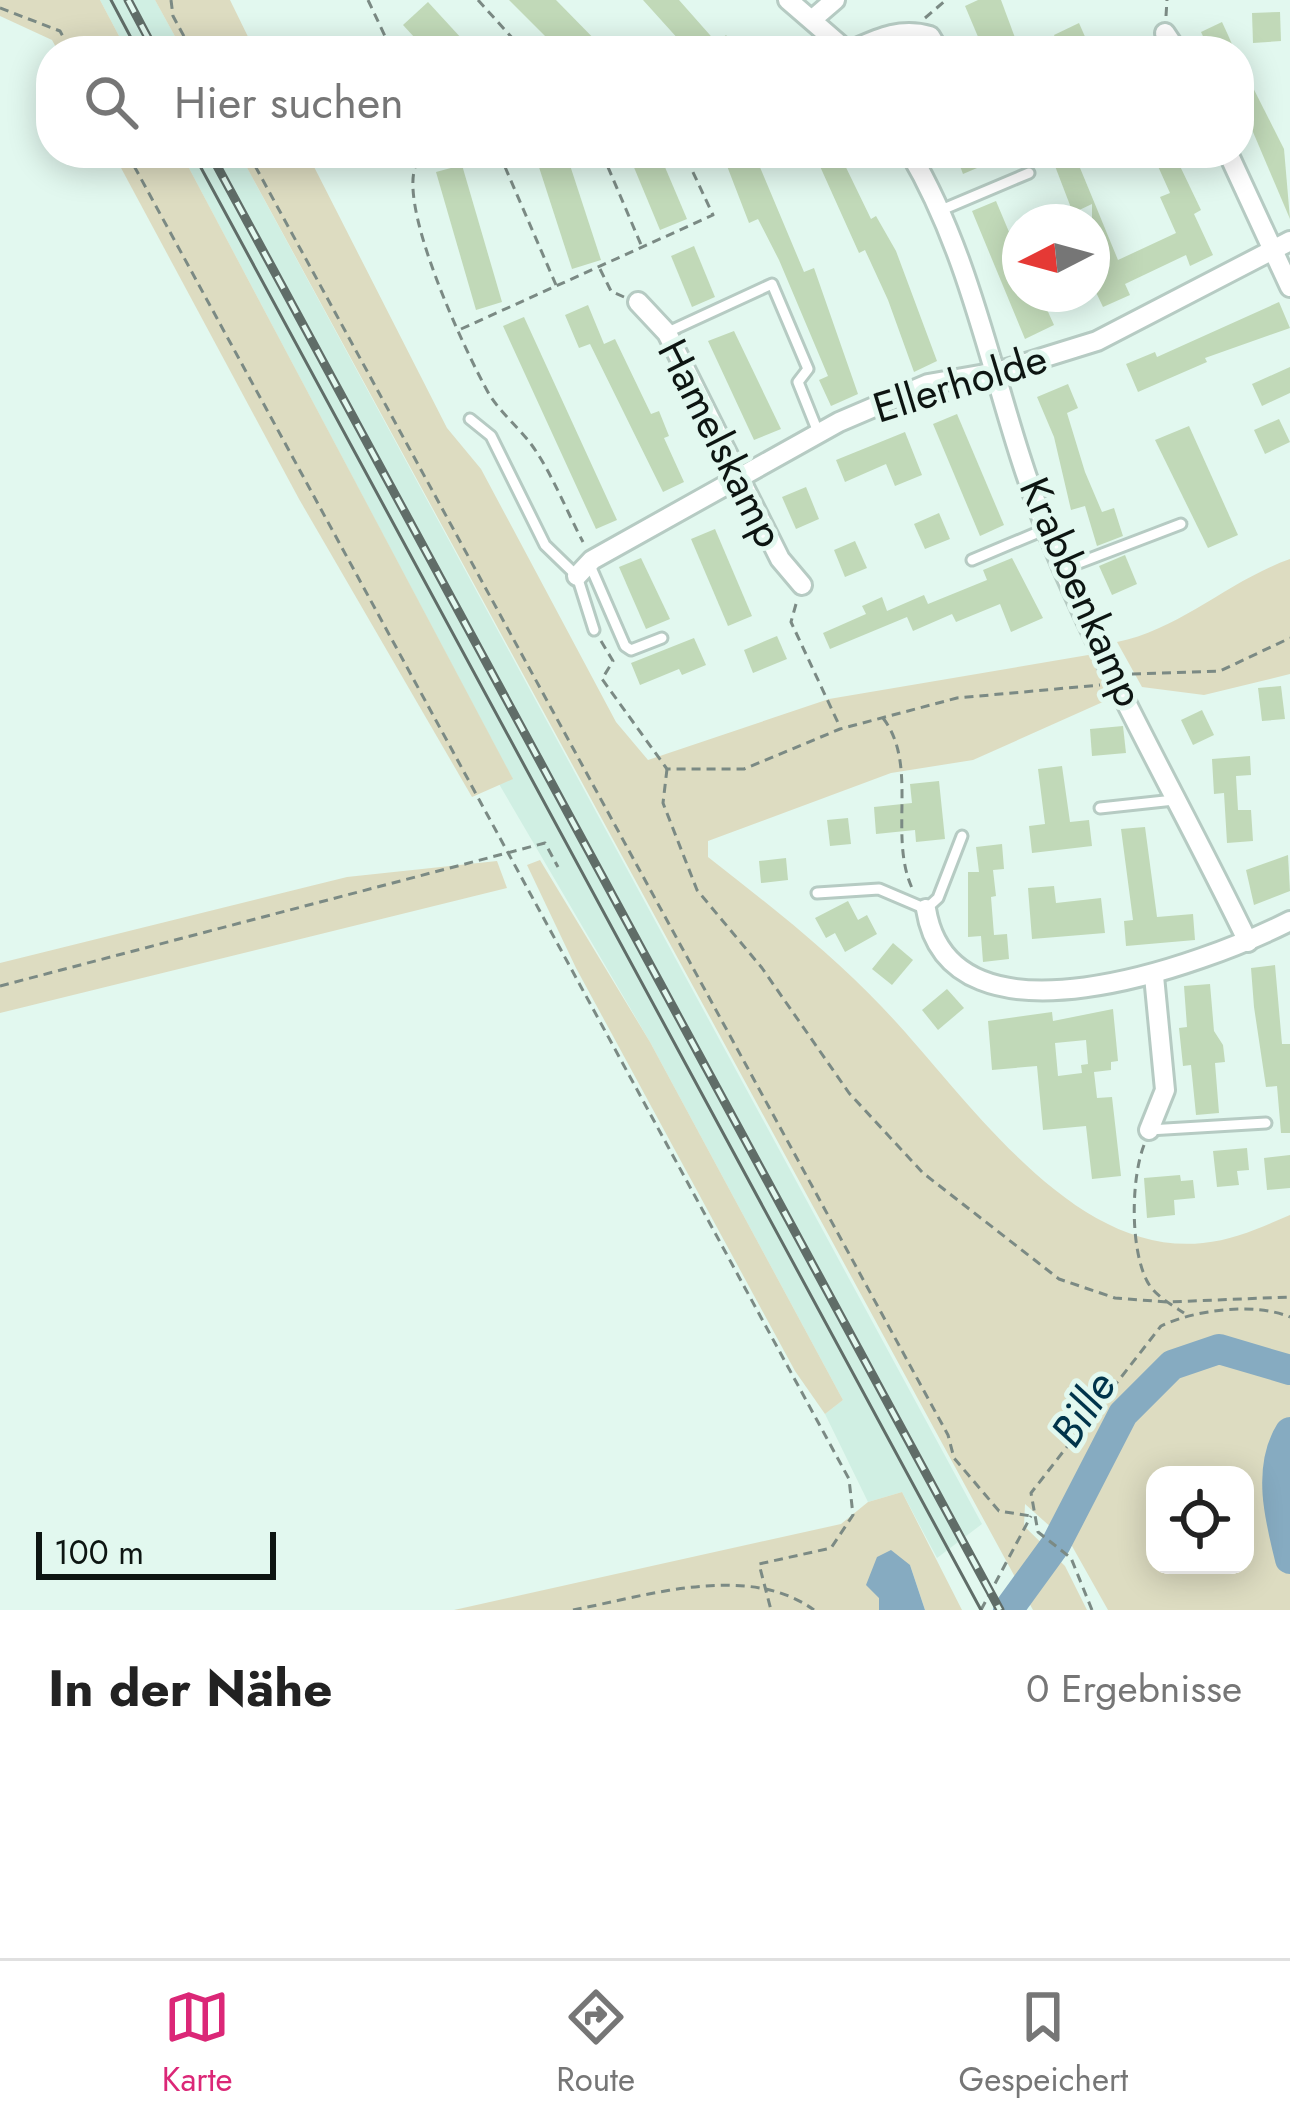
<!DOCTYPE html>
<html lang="de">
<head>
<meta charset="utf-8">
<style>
  body { margin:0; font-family:Jost,sans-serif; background:#f2f2f2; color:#222 }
  .controls { position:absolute; right:36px; bottom:36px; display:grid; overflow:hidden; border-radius:24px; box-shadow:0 6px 30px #0003 }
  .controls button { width:108px; height:108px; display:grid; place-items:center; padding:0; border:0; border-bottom:3px solid #e0e0e0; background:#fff; color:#222; font:60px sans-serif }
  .compass { position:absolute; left:1002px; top:204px; width:108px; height:108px; border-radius:50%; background:#fff; box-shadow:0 6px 30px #0003; rotate:264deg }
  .scale { position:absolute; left:36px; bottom:30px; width:240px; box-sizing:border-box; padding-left:12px; border:6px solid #0d1512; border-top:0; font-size:33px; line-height:42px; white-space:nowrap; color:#0d1512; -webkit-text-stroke:9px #e2f8ef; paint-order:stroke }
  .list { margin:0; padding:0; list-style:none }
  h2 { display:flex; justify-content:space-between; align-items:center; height:156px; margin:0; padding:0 48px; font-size:51px }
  h2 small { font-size:39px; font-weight:400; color:#767676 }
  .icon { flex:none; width:66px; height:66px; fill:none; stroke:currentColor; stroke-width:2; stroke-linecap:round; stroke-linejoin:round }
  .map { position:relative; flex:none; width:1290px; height:1610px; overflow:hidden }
  .search { position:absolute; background:#fff; box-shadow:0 6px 30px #0003; left:36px; right:36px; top:36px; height:132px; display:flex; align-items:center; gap:30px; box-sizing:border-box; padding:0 42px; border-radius:48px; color:#767676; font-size:45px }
  .sheet { height:348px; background:#fff }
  nav { display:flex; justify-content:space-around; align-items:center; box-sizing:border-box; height:168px; border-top:3px solid #e0e0e0; background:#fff; font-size:33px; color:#767676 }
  nav a { display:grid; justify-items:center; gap:6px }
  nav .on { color:#db2777 }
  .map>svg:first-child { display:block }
</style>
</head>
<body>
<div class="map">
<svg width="1290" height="1610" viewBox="0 0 1290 1610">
  <rect width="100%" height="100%" fill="#e2f8ef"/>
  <g fill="#d0efe3">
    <path d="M100,0H155L183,51H127Z"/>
    <path d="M181,153H239L982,1524L937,1558L902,1492L868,1502L825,1414L843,1400L650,1042L499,784L512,778Z"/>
  </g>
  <g fill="#dddcc1" fill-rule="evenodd">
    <path d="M0,0H100L127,51H58L52,40L0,16Z"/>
    <path d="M155,0H230L255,51H183Z"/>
    <path d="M113,153H181L513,779L472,797L299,499Z"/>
    <path d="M239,153H307L447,428L481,469L616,722L648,760L829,699L1094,654L1114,697L973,760L891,773L708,841V857C768,904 830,952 882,1007C964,1092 1069,1257 1203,1243C1234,1240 1262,1227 1290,1215V1610H1108L1072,1546L1025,1504L1024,1526L1065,1566L1087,1610H1033ZM1155,1475H1245V1565H1155Z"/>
    <path d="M1290,559V674L1204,695L1142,687L1117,642C1181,629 1228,581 1290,559Z"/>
    <path d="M540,860L650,1042L843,1400L825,1414L795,1371L576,968L527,865Z"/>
    <path d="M497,861L507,888L0,1013V963L347,877Z"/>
    <path d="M902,1492L962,1610H925L910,1565L879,1598V1610H454L841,1524L868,1502Z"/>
  </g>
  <path fill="#86abc1" d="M891,1550L910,1565L925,1610H879V1598L866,1585L877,1557Z"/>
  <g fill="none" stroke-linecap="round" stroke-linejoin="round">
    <g stroke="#86abc1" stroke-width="30">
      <path d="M1290,1432C1267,1469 1280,1519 1290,1559"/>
      <path d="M1008,1610L1056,1544L1123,1414L1172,1365L1219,1349L1290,1370"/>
    </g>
  </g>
  <g fill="#c1d9b8" fill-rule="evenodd">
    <path d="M509,0H556L606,51H560Z"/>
    <path d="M643,0H679L717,43L726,35L740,51H689Z"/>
    <path d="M978,0H1001L1020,51H984L965,6Z"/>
    <path d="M428,2L473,51H427L403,25Z"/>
    <path d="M1280,12L1281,41L1253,43L1252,13Z"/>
    <path d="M1222,22L1228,35L1235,51H1210L1201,32Z"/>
    <path d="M1079,23L1090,48L1061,51L1054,35Z"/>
    <path d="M1239,60L1284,149L1290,219L1239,99Z"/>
    <path d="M553,153H566L601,260L572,269L536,158Z"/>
    <path d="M628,153H659L687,219L660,230Z"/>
    <path d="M722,153H754L804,272L814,268L858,394L831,406L819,380L828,376L779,260L758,219L749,223Z"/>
    <path d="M814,153H839L871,219L876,216L896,251L937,361L914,372L888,300L865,250L859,253Z"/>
    <path d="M955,153H1012L963,174Z"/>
    <path d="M1050,153H1101L1078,163L1118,260L1176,233L1160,197L1170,193L1152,153H1202L1179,164L1201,210L1194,214L1213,255L1190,266L1186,255L1125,284L1130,295L1103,307L1092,284V204L1073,213Z"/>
    <path d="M462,165L502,302L476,310L436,172Z"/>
    <path d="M996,201L1020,258V294H1040L1054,325L1025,339L972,211Z"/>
    <path d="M694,246L715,297L692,307L671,256Z"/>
    <path d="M1279,302L1290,328L1205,358L1207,362L1138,392L1126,364L1155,352L1157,357Z"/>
    <path d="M588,305L604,344L615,339L651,414L659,411L669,436L664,438L684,482L663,492L590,344L579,348L565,315Z"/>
    <path d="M524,317L617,520L596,529L503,326Z"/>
    <path d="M734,331L781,429L754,440L708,341Z"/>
    <path d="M1290,367V393L1262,406L1252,384Z"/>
    <path d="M1068,384L1078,408L1067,413L1085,472L1102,512L1114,508L1123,536L1097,546L1085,506L1071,510L1054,437L1037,397Z"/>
    <path d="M957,414L1004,525L980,536L933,424Z"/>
    <path d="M1279,419L1290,442L1265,454L1254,430Z"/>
    <path d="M1189,426L1238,535L1208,548L1155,440Z"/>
    <path d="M905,432L922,475L895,486L886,464L845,482L836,460Z"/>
    <path d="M806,487L819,519L796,529L782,497Z"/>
    <path d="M939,513L950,539L925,549L914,524Z"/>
    <path d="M715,529L752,616L728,626L691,539Z"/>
    <path d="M855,541L867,568L845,577L834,550Z"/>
    <path d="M1125,555L1137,584L1112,595L1099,566Z"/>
    <path d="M641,558L670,619L646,629L619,567Z"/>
    <path d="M1012,558L1043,618L1011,632L1000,604L956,622L952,614L913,631L907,617L830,649L823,633L866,614L862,606L882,597L887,611L924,595L928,604L987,580L983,570Z"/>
    <path d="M777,636L787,659L753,673L744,650Z"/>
    <path d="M694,638L706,665L682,675L679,669L640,685L631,663Z"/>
    <path d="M1281,686L1285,719L1262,721L1258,688Z"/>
    <path d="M1202,710L1214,735L1193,745L1181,720Z"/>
    <path d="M1123,726L1126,753L1092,756L1090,729Z"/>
    <path d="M1250,756L1251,775L1236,776L1238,810H1251L1253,841L1227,843L1224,793L1214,794L1212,759Z"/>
    <path d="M1062,766L1070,822L1089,820L1092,846L1032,853L1029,826L1045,824L1038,769Z"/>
    <path d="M939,781L945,839L916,842L915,830L876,834L874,807L912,803L910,784Z"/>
    <path d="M848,818L851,844L830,846L827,820Z"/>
    <path d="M1145,827L1157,917L1193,914L1195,940L1126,946L1124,921L1133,920L1121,829Z"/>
    <path d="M1002,844L1004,869L993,870L996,896L991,897L994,935L1007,934L1009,959L983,962L981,936L968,937V872H979L976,847Z"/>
    <path d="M1288,855L1290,891L1254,905L1246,870Z"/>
    <path d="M786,858L788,880L761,883L759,861Z"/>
    <path d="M1054,886L1056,903L1101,898L1105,933L1032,939L1028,888Z"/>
    <path d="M848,901L858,920L867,915L877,934L845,952L835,933L826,938L815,918Z"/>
    <path d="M893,943L913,960L892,985L872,969Z"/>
    <path d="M1275,965L1282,1044H1290V1133H1281L1277,1086L1266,1087L1254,1007L1251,968Z"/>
    <path d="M1210,984L1214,1031L1223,1045L1225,1062L1215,1063L1219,1113L1196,1115L1191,1065L1183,1066L1179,1028L1187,1027L1184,986Z"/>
    <path d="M947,989L964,1008L938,1030L922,1010Z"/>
    <path d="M1113,1009L1118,1061L1111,1062V1070L1094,1072L1097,1098L1112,1097L1121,1176L1092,1179L1086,1126L1043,1130L1037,1066L992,1070L988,1021L1052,1012L1053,1021ZM1086,1040L1088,1064L1081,1065L1082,1073L1058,1076L1055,1043Z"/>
    <path d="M1247,1148L1249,1170L1237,1171L1239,1185L1217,1187L1213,1151Z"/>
    <path d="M1290,1155V1188L1267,1190L1264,1158Z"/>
    <path d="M1180,1175L1181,1181L1193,1180L1195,1198L1174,1200L1175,1215L1147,1218L1144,1178Z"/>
  </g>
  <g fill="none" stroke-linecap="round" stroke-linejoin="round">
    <g stroke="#b6cbc3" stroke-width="15">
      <g id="service">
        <path d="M939,211L1029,173"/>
        <path d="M668,332L772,284L808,369L798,382L818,432"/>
        <path d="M470,419L491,436L545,545L577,576L594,630"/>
        <path d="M972,560L1046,529"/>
        <path d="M589,563L625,646L631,650L662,638"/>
        <path d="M1063,569L1181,524"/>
        <path d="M1100,808L1174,800"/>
        <path d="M817,893L879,889L926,909L938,898L962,836"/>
        <path d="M1149,1130L1266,1123"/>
      </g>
    </g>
    <g stroke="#b6cbc3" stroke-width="24">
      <g id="minor">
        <path d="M788,0L847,51"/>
        <path d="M814,18L835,0"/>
        <path d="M1165,33L1177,51"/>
        <path d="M850,51C877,39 900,27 930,36L939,51"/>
        <path d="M910,153C979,270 996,407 1047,531C1103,670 1183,807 1248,942"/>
        <path d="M1228,153L1290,287"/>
        <path d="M638,302L667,333L780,559L802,585"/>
        <path d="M577,576L592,560L839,422L928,384L997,372L1097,341L1290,241"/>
        <path d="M926,909C950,1059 1205,964 1290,921"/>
        <path d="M1149,1130L1165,1090L1154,976"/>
      </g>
    </g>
    <g stroke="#7b8a84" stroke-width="3" stroke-dasharray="9 6" stroke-linecap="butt">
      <path d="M171,0L173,16L192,51"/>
      <path d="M368,0L392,51"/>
      <path d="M478,0L524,51"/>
      <path d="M0,8L60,31L71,51"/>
      <path d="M1166,16L1167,0"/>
      <path d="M925,18L946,0"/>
      <path d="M127,153L849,1479L853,1515L831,1548L759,1564L771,1610"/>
      <path d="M248,153L948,1435L954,1458L999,1511L1031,1516"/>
      <path d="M448,153L418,161C393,199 466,353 489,394C500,412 518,427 531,444C552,473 566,510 583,542"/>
      <path d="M499,153L556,285"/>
      <path d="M602,153L642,247"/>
      <path d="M600,269L611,291L624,297"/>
      <path d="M461,329L713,215L684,153"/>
      <path d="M796,604L791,622L840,727"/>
      <path d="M601,641L613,661L602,679L667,769H744L840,729L957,698L1100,685"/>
      <path d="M1132,674L1220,671L1290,638"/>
      <path d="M883,718C919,765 888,835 912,888"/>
      <path d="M667,769L663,803L697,890L762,968L849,1093L923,1173L1059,1279L1115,1298L1167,1302L1290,1297"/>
      <path d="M0,986L545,843L558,867"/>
      <path d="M1144,1145C1131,1179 1130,1248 1147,1281C1154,1295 1172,1305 1184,1313"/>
      <path d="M573,1610C646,1596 748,1562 814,1610"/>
      <path d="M981,1610L1031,1516"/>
      <path d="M1092,1610L1071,1558L1038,1532L1031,1493L1161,1326C1194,1310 1254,1302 1290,1317"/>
    </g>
    <use href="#service" stroke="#fff" stroke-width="9"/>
    <use href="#minor" stroke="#fff" stroke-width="18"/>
    <g stroke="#606d68" stroke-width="3">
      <path d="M111,0L138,51"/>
      <path d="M193,153L981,1610"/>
    </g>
    <g stroke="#606d68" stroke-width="9">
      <g id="rail">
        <path d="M128,0L155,51"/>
        <path d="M210,153L1000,1610"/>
      </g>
    </g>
    <use href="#rail" stroke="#e2f8ef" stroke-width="4.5" stroke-dasharray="14" stroke-linecap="butt"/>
  </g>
  <g text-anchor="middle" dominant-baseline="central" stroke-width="10" stroke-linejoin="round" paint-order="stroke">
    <g font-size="42" fill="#0d1512" stroke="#e2f8ef">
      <text transform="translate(960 383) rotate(-17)">Ellerholde</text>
      <text transform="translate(721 443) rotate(63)">Hamelskamp</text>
      <text transform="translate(1082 592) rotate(66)">Krabbenkamp</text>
    </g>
    <g font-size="45" font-style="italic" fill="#00344b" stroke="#e2f8ef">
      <text transform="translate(1083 1409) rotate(-57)">Bille</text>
    </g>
  </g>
</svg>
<div class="controls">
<button><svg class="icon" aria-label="locate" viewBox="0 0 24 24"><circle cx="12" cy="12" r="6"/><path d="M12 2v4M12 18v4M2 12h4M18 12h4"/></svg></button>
</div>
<svg class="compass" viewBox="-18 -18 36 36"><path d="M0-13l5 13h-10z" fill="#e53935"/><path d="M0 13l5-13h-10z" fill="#767676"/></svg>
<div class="scale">100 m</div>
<div class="search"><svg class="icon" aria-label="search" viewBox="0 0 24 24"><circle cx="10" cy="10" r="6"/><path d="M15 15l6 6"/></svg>Hier suchen</div>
</div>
<section class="sheet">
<h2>In der Nähe<small>0 Ergebnisse</small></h2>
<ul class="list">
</ul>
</section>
<nav>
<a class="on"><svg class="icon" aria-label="map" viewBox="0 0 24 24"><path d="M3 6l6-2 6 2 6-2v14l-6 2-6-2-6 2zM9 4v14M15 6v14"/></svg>Karte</a>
<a><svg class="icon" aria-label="directions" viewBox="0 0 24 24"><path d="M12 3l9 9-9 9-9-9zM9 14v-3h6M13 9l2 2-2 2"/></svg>Route</a>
<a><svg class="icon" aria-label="saved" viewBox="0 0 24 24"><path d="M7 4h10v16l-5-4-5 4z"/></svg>Gespeichert</a>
</nav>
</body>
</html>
